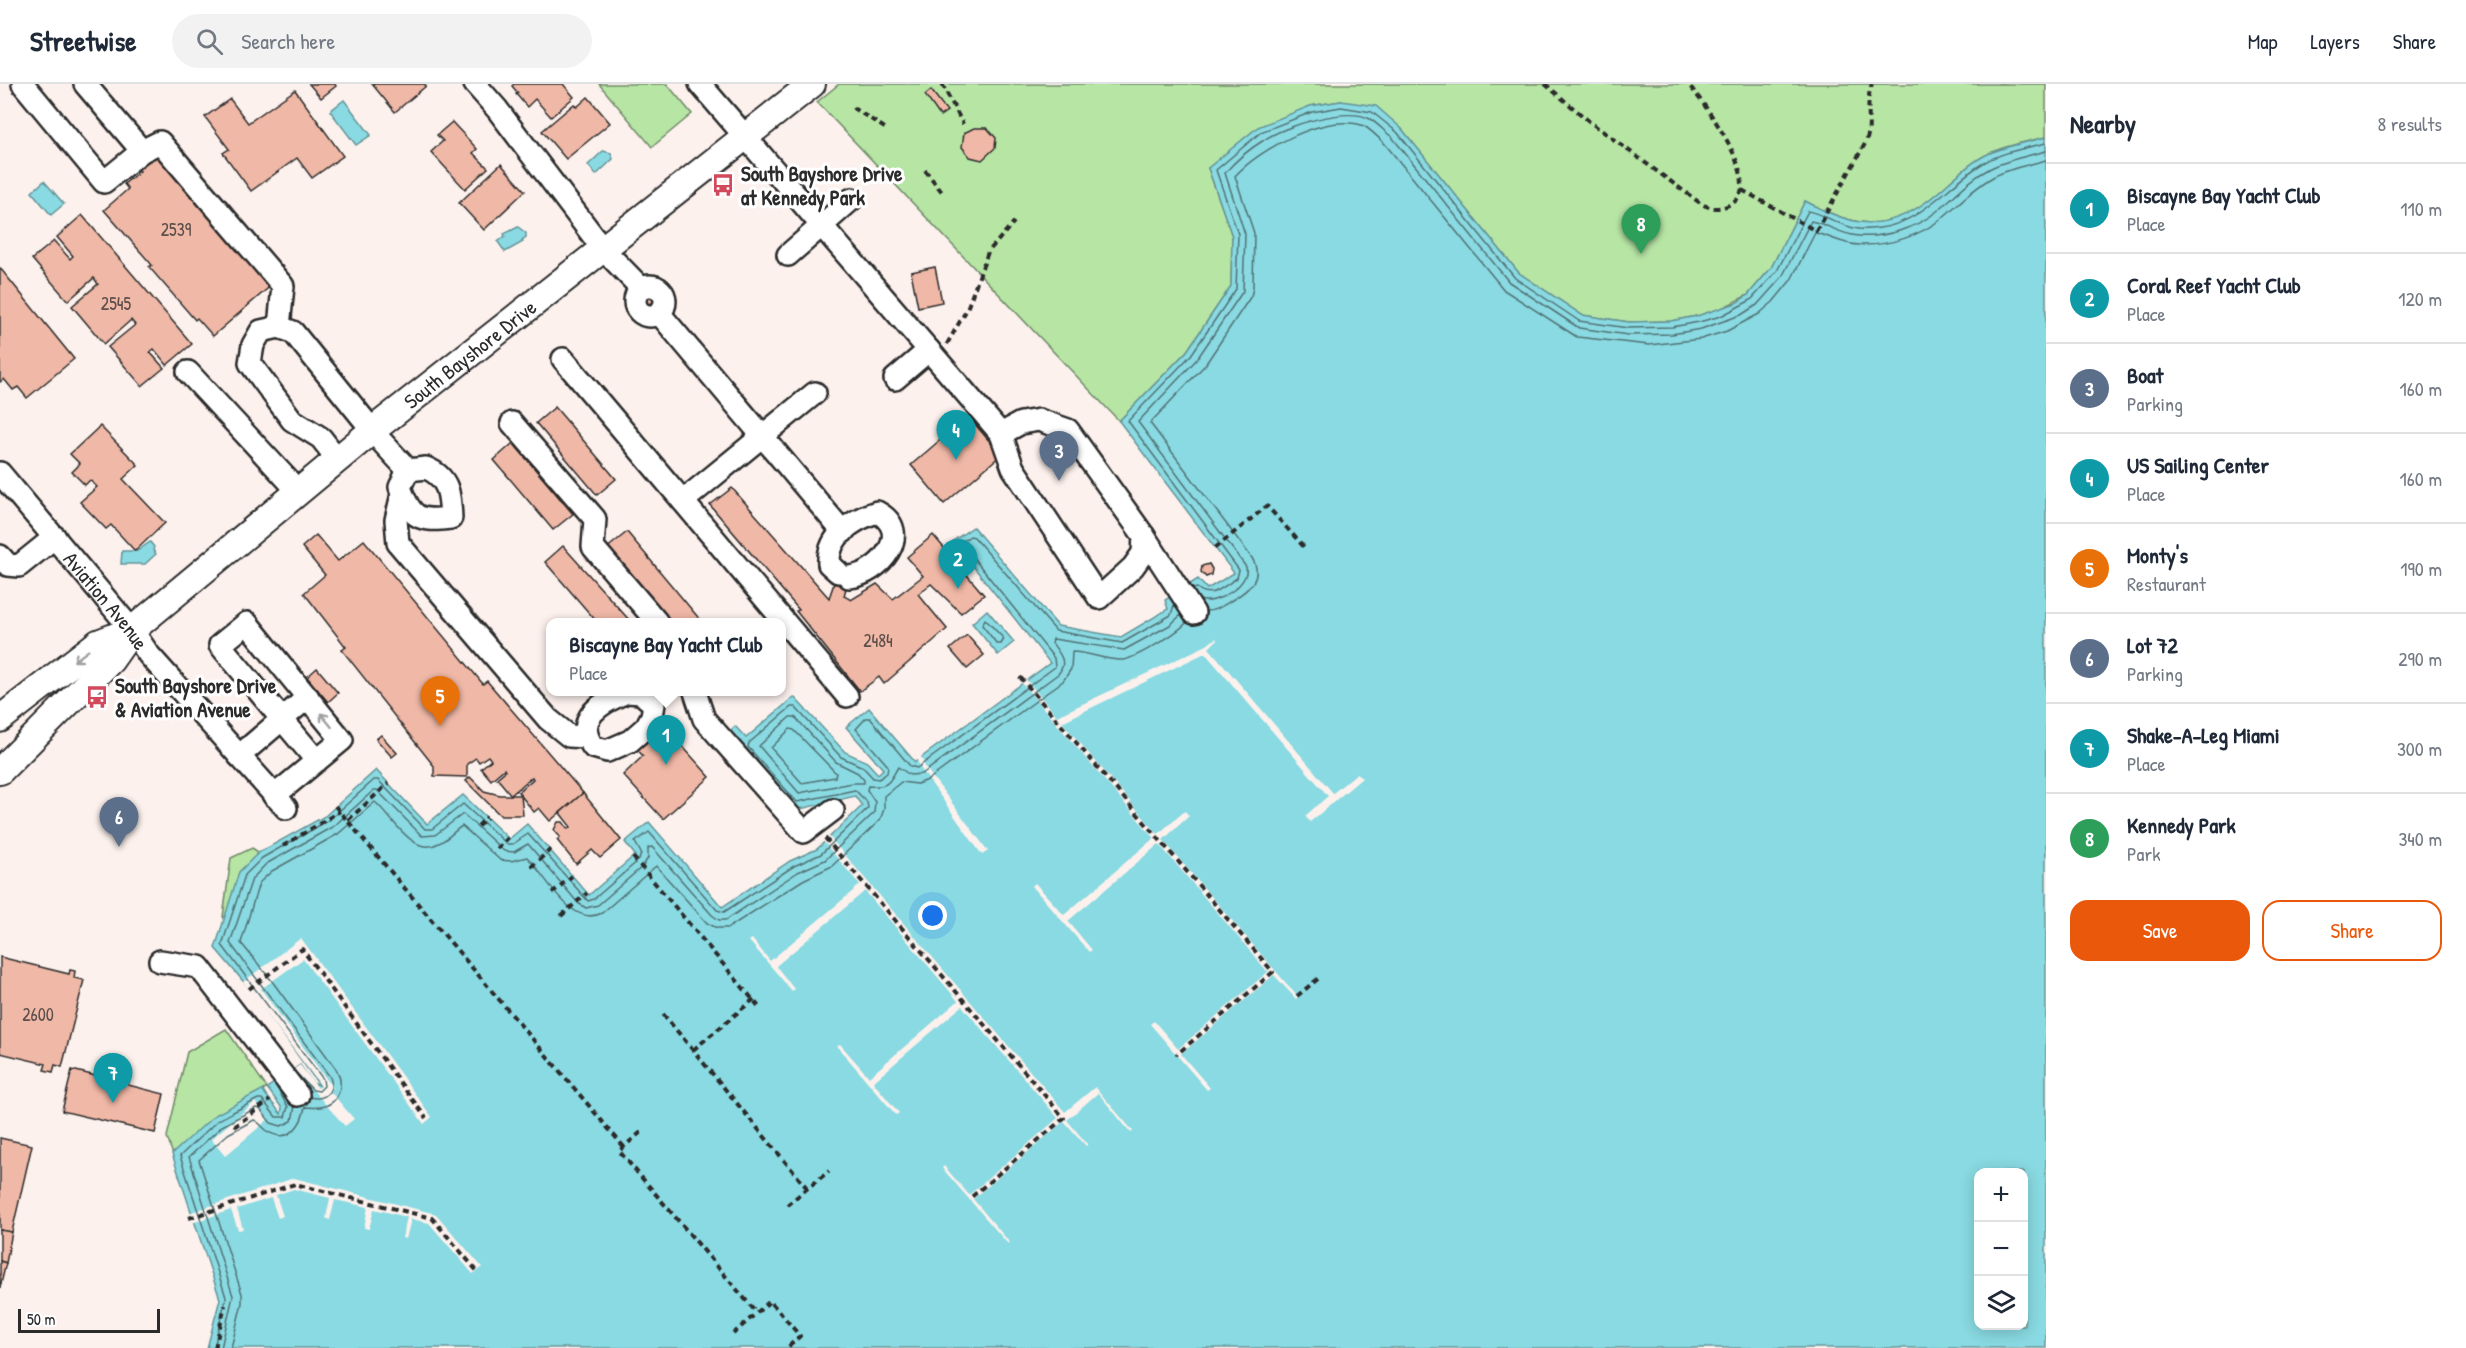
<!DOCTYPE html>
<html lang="en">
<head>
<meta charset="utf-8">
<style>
  body { margin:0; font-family:"Patrick Hand",sans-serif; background:#f2f2f3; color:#1f2937 }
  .controls { position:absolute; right:18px; bottom:18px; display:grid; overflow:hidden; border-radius:12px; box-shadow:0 3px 15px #0003 }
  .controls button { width:54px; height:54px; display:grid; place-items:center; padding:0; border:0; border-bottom:2px solid #e0e1e3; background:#fff; color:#1f2937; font:30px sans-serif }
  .scale { position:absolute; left:18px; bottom:15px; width:142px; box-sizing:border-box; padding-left:6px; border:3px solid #2b2b2b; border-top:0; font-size:16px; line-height:21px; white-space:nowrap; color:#2b2b2b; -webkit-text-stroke:4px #fff; paint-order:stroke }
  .you { position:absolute; left:933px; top:832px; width:21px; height:21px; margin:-15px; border:4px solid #fff; border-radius:50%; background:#1a73e8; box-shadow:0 0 0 9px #1a73e833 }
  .badge { display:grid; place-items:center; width:39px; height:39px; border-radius:50%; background:#ea580c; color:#fff; font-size:20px; font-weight:700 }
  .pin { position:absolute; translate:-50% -50px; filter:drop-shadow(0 2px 3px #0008) }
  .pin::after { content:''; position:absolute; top:32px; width:21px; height:18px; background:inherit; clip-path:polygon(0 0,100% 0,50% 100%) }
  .popup { position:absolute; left:546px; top:534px; width:240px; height:78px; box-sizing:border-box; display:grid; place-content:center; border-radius:12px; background:#fff; filter:drop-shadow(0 2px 4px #0005); font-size:20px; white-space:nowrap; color:#747a83 }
  .popup b { font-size:22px; color:#1f2937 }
  .popup::after { content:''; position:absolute; left:50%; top:100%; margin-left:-12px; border:12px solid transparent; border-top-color:#fff }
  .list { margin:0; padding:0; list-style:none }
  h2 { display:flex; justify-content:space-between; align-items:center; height:78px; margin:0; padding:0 24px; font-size:26px }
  h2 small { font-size:20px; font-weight:400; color:#747a83 }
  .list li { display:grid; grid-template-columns:39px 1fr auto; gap:18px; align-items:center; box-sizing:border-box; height:90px; padding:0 24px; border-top:2px solid #e0e1e3 }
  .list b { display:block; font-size:22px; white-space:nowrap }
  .list p { margin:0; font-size:20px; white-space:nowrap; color:#747a83 }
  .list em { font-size:20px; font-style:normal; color:#747a83 }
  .actions { display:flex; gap:12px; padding:18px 24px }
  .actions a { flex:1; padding:14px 0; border:2px solid #ea580c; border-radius:18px; text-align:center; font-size:21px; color:#ea580c }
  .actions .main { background:#ea580c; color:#fff }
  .icon { flex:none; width:33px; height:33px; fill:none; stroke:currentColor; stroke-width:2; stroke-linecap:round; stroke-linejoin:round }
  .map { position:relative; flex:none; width:2046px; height:1264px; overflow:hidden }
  header { display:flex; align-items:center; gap:36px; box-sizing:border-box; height:84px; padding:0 30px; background:#fff; border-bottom:2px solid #e0e1e3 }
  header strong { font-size:28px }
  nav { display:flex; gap:33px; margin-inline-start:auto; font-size:21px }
  .search { width:420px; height:54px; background:#f2f2f3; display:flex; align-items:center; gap:15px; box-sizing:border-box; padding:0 21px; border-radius:33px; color:#747a83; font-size:22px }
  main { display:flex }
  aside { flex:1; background:#fff }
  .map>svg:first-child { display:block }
</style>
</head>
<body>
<header>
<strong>Streetwise</strong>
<div class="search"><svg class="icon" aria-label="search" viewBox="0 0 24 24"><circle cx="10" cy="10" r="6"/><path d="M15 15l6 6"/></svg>Search here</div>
<nav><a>Map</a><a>Layers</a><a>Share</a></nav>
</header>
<main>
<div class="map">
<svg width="2046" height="1264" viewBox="0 0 2046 1264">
  <rect width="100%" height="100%" fill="#fcf1ed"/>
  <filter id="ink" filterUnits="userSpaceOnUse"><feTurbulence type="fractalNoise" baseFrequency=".0167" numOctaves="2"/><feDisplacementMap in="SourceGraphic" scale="12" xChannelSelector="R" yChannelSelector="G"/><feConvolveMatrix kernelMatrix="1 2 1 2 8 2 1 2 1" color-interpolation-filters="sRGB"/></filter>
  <g filter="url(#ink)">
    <g fill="#b6e5a4" stroke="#708868" stroke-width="1.5">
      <path d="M599,0H667L692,30L652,63Z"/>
      <path d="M839,0H2046V53C2026,58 2002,62 1984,72C1962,84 1946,104 1926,118C1881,151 1849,140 1805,117L1771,184L1748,211L1718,226L1697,232L1671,237L1629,238L1582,231L1519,189L1401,44L1341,17L1310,22L1208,84L1232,152L1231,202L1187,267L1119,337L817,18Z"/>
      <path d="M252,764L266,773L231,839L223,833L231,774Z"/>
      <path d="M226,945L267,1004L263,1006L265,1010L177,1083L167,1053L187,968Z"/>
    </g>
    <g fill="#89dae2" stroke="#639499" stroke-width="1.5" fill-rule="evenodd">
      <path d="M344,16L371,51L356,61L330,27Z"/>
      <path d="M1341,17L1376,22L1401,44L1519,189L1582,231L1629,238L1671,237L1697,232L1736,219L1748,211L1771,184L1805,117C1849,140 1881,151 1926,118C1946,104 1961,84 1984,72C2002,62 2026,59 2046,53V1264H207L220,1215L172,1070L215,1031L262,1006L281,1030L282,1024L267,1004L300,981L313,999L319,1001L254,910L215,864L239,788L258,769L325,732L376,686L427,740L463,711L509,755L527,740L589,811L635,771L625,758L649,738L722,823L790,777L817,765L862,722L855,712L796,726L728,649L735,642L746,654L794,613L845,668L867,678L878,690L883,685L846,643L869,624L915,678L1050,579L953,457L973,443L1058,542L1121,553L1168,525L1165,516L1198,495L1207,505L1234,489L1119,337L1187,267L1231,202L1232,152L1208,84L1258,43L1310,22ZM1978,1088H2024V1242H1978Z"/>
      <path d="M603,67L611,69L613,75L596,91L588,81Z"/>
      <path d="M44,97L64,120L51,131L32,108Z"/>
      <path d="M518,143L526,149V153L522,156L523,158L505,168L498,158L505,152L504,150Z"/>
      <path d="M150,458L154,463L153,466L156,470L145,480H121L122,467H137Z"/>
      <path d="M987,526L1014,558L998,571L972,539Z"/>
    </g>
    <g fill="#fcf1ed">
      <path d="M1216,554L1217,556L1209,564L1333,709L1357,689L1362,694L1310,738L1305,732L1328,712L1205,569L1062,638L1158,750L1185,727L1189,732L1163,756L1298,913L1296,915L1274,891L1181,970L1210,1004L1207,1006L1150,940L1154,937L1178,965L1270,886L1267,887L1159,760L1068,837L1092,866L1089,868L1032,802L1035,799L1064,831L1154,754L1020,597L1025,594L1057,632L1207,561Z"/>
      <path d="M921,672L925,683L988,767L982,771L921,685L916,674Z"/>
      <path d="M827,750L1065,1028L1095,1003L1133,1047L1131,1049L1098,1009L1067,1036L1088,1061L1086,1062L1064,1037L973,1115L1010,1159L1008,1160L942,1084L944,1082L969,1111L1058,1034L962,922L873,998L899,1029L896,1031L837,962L840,960L869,993L958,917L865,807L776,882L794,905L792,907L749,857L752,855L770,877L860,801L822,756Z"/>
      <path d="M301,854L432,1033L424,1040L303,875L261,905L333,1004L330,1007L354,1035L345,1042L294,985L300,981L318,1004L321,1002L243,898Z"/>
      <path d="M255,1018L269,1035L225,1072L211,1055Z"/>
      <path d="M294,1094L436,1130L482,1183L473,1190L429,1139L411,1135L406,1155L402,1154L407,1133L374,1125L369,1145L364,1144L368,1123L335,1116L330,1136L326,1134L330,1114L294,1105L276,1111L283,1132L278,1134L271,1114L237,1125L243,1145L238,1146L231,1126L192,1139L189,1129Z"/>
    </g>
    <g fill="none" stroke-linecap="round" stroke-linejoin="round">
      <g stroke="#517174" stroke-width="1.5">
        <path d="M1193,505L1197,504C1212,516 1222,503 1237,494L1239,486L1128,337L1191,271L1236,205L1238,150L1216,86L1261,48L1312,28L1341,23L1372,28L1397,48L1515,194L1579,237L1628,244L1672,243L1699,238L1721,232L1751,216L1777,187L1808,127C1825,130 1840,143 1859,145C1917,149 1941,104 1985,78C2003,68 2026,64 2046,59"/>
        <path d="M1200,516C1215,522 1250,501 1246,483L1138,338L1197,275L1243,207L1245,150L1225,89C1235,77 1251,64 1264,56C1284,42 1347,22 1370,35C1378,40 1385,48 1392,53L1509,198L1579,244L1628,251L1672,250L1701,245L1741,231L1757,221L1782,193L1811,137C1827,140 1841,151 1859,152C1885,154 1916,144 1936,128C1954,113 1968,96 1989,85C2006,76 2028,72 2046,67"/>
        <path d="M1206,527C1216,527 1224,521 1232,516C1249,506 1264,494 1252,474L1150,339L1205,281L1251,212L1253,204L1254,149L1235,92C1259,65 1327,28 1364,42C1371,46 1379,54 1385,60L1504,206L1577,253L1649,261L1701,255L1727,247L1759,230L1773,218L1791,196L1815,149C1830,152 1844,161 1860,161C1888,162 1921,152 1942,134C1959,120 1973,104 1993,93C2009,84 2029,81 2046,76"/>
        <path d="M985,535L1004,555L1001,560H997L982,541Z"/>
        <path d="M790,633H795L836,678L858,689L864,696V699H852L799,709L759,662Z"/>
        <path d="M790,645L794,646L836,689L835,693L802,699L771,664Z"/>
        <path d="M297,990L313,1006L319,1007L324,1002L323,995L222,861L245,791L262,774L329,736L374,696H378L425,745H432L463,720L507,760H513L528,750L588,817L594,815L639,776L641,769L635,758L649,748L717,826L724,828L794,782L821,770L868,724L867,718L855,706L797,718L748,663L749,659L791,623H795L841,673L863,683L873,694L879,695L887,689L888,682L856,645L866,634H870L910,682L917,684L1055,583L1054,574L963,461V457L970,452L974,453L1056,547L1122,559L1171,531L1174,521"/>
        <path d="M310,1013C324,1017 335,1008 330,993L230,859L252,795L266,780L334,742L374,706H377L422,752L435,751L463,730L504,767L514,768L528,760L578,819L586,824L598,821L643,782L648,774V764L652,763L712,831L719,836H726L798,788L825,776L874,729L875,718L867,706L868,702C889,704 889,698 898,683L910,691L922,690L1058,590C1068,578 1060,570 1052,559L1053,555L1124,566L1170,541L1181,531"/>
        <path d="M214,1264L226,1213L180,1072L218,1036L258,1015H262L276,1033H285L288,1023L277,1004"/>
        <path d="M221,1264L233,1212L189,1073L222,1042L256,1024L260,1025L271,1039L281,1042L292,1037L295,1022"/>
        <path d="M231,1264L242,1219V1210L199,1076L228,1050L254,1036C260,1038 263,1045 269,1048C290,1060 302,1040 305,1023C310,1023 315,1024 320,1023C339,1021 345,1000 336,985L272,897L241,859L259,799L272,787L338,750L375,718C392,732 413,774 439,759C448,755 454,747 462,742L500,776L511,777L527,773C546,791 571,845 602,829L656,782L707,839L717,844H728L803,796L832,782L880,736L884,725V712L901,698L917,700L928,696L1063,597L1071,585L1072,568C1089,568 1106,577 1123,576C1136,574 1178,549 1187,538"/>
      </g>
    </g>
    <g fill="#f0b8a6" stroke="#2b2b2b" stroke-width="1.5">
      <path d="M309,0H335L336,2L321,14Z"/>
      <path d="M372,0H424L426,2L395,28Z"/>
      <path d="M514,0H563L574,13L551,33L535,15L527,23L516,10L518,9L512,2Z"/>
      <path d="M295,6L343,72L312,94L297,74L251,107L223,69L229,65L205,33L230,15L248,39Z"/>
      <path d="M931,6L947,27L940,32L925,11Z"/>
      <path d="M588,13L610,39L566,75L542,47L574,20L577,23Z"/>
      <path d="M452,38L477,65L473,69L488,84L465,105L431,68L443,57L437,51Z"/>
      <path d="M974,44H987L996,54L995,64L982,76L970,73L962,63L964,49Z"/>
      <path d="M157,65L274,199L213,252L197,234L195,236L149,183L152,181L104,126L128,105L124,100L140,87L136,83Z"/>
      <path d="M501,80L525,107L484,146L459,119Z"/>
      <path d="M82,131L192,260L167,281L154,265L150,268L164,284L142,302L108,263L135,241L131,236L104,260L72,222L98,200L94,194L68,217L32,175L54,157L70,175L73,172L57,153Z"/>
      <path d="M935,183L942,218L918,223L911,188Z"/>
      <path d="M0,184L74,275L27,314L18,303L13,306L4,295L0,298Z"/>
      <path d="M648,207L657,216L648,224L640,215Z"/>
      <path d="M555,323L616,395L597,411L536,339Z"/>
      <path d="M968,332L1001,371L944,420L911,381Z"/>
      <path d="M100,342L138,381L123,395L165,439L135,467L111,441L106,445L80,418L97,403L90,396L85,401L72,388L80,380L70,370Z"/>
      <path d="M513,359L573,430L553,446L494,376Z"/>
      <path d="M732,404L829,514L840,482L851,485L844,512L851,516L877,500L893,515L923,492L907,473L933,451L984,511L961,529L931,500L918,510L947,545L884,600L879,593L860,607L796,527L799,526L710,421Z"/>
      <path d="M627,448L702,538H667L606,465Z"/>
      <path d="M316,451L338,477L364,456L483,600L487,597L583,709L550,737L539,724L534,728L518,708L533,695L532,693L511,711L497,694L505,687L504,685L491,696L481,684L491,676L488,672L479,678L476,674L467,680V693L434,692V682L342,566L346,563L304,509L325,491L302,463Z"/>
      <path d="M563,462L631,538H597L545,478Z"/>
      <path d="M1209,480L1212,485L1211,491L1206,493L1201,488L1202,482Z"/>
      <path d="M967,551L984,571L967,585L950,565Z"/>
      <path d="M317,584L338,609L328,618L307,593Z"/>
      <path d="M667,645L710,693L663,735L623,691L643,672L636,664L648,654L652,658Z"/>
      <path d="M381,651L397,669L392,673L376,655Z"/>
      <path d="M470,693L484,707L500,711H521L523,731H500L466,697Z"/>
      <path d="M583,709L621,756L600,774L592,766L576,780L557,756L560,753L554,746L558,738H563L568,745L571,743L560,729Z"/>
      <path d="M0,873L69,890L70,886L75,887L74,894L84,896L62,983L55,981L53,988L44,986L46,980L0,969Z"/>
      <path d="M72,986L108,995L110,989L130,994L128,1001L164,1010L155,1049L62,1027Z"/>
      <path d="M0,1054L32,1061L12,1148L0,1146Z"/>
      <path d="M0,1146L12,1148L6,1179L0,1177Z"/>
      <path d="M0,1177L6,1179L0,1204Z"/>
    </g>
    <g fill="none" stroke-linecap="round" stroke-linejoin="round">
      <g stroke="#2b2b2b" stroke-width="26">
        <g id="minor">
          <path d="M23,0L104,98L142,67L85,0"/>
          <path d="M475,0L497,25L603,165L641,204"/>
          <path d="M700,0L1001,350L1013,384L1099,514L1133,483L1143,469L1144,452L1068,346L1039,336L1021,339L1001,350"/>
          <path d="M142,67L160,58L283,202L279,243"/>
          <path d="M788,171L852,115"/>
          <circle cx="650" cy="217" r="15"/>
          <path d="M659,229L843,448"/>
          <path d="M563,275L847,612"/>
          <path d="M188,288L299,408"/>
          <path d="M895,295L929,266"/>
          <path d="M512,339L595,435L593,463L657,538"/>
          <path d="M338,376L321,354L292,336L250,279L253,261L261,247L279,243L293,248L382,358L408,386"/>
          <path d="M426,384C449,393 450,411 451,434C418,438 411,434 400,403L408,386Z"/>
          <path id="s1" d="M0,389L132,546L149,571L286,724"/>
          <path d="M402,410L396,436L398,459L548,635L569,652L586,653"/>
          <path d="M683,417L815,309"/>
          <path d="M1144,452L1194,529"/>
          <path d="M0,472L8,481L19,482L55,453"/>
          <path d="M838,488L829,480C827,452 854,435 877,428C915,448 879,491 849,493"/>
          <path d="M627,608L641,609L654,620L652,632L646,643L630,657L607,667L593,663C573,634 602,618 627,608Z"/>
          <path d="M695,608L704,635L804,748L833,726"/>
          <path d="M239,672L308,613"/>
          <path d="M274,712L342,656L247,539L220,561L317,677"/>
          <path d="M160,877L199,883L298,1011"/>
        </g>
      </g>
      <g stroke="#2b2b2b" stroke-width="30">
        <g id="major">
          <path d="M0,635L98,559L132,546"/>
          <path id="s2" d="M0,687L111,576L132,546L373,346L812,0"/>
        </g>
      </g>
      <g stroke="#2b2b2b" stroke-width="4" stroke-dasharray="6 4.5" stroke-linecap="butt">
        <path d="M942,0L963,40"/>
        <path d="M1545,0L1590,38L1700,119C1710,125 1720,126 1731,120C1767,102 1704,19 1688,0"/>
        <path d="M853,24L888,46"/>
        <path d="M925,86L942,108"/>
        <path d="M1742,106L1816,147L1866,58C1873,38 1864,19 1872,0"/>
        <path d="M947,260L967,225L988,168L1014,138"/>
        <path d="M1215,464L1267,422L1304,463"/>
        <path d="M1020,593L1273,888L1176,971"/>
        <path d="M335,722L624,1063"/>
        <path d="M348,736L389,699"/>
        <path d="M478,742L487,733"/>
        <path d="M825,754L1064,1034L969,1115"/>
        <path d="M283,762L340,727"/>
        <path d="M497,765L508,754"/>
        <path d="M633,773L760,924"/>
        <path d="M531,783L551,765"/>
        <path d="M552,809L572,792"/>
        <path d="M561,832L587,809"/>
        <path d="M249,905L302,865L426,1034"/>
        <path d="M1297,912L1319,894"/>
        <path d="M663,930L807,1104"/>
        <path d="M693,966L754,915"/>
        <path d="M234,1043L270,1016"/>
        <path d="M641,1048L619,1067L756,1228"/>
        <path d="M787,1121L829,1087"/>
        <path d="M189,1134L295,1100L432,1134L477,1187"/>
        <path d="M733,1250L770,1217L800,1252L787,1264"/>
        <path d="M215,1264L225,1221"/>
      </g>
      <use href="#minor" stroke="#fff" stroke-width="21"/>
      <use href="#major" stroke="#fff" stroke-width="26"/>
    </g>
    <defs><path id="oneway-shaft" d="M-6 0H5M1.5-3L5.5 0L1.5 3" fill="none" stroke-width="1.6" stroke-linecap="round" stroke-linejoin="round" transform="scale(1.5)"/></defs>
    <g stroke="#a0a0a0">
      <use href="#oneway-shaft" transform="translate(81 572) rotate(143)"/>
      <use href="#oneway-shaft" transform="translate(326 636) rotate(-129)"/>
    </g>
  </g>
  <defs>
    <g id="bus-bare" transform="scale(1.8)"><path d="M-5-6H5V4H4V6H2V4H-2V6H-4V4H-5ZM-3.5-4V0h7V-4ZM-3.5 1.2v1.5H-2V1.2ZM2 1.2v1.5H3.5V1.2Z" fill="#d1495b" stroke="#fff" stroke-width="2.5" paint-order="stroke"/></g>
  </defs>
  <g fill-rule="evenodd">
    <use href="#bus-bare" x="723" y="101"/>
    <use href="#bus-bare" x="97" y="613"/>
  </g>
  <g text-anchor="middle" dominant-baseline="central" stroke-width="6" stroke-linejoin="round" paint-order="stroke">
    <g font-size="18" fill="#5c4e4a">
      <text x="176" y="145">2539</text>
      <text x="116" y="219">2545</text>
      <text x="878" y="556">2484</text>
      <text x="38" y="930">2600</text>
    </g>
    <g font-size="21" font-weight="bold" fill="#2b2b2b" stroke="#fff" text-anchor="start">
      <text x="741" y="89">South Bayshore Drive<tspan x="741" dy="24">at Kennedy Park</tspan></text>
      <text x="115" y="601">South Bayshore Drive<tspan x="115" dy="24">&amp; Aviation Avenue</tspan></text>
    </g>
    <g font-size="21" fill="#2b2b2b" stroke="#fff">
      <text stroke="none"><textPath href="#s2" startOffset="630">South Bayshore Drive</textPath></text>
      <text stroke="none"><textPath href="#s1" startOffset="166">Aviation Avenue</textPath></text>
    </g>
  </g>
</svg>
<div class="controls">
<button>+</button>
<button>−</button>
<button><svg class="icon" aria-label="layers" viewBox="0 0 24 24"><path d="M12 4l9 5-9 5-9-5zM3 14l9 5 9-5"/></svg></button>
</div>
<div class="scale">50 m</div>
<div class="you"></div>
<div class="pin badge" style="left:666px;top:681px;background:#0f9aa8">1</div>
<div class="popup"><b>Biscayne Bay Yacht Club</b>Place</div>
<div class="pin badge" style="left:958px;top:505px;background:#0f9aa8">2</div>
<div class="pin badge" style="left:1059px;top:397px;background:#5c6f8a">3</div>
<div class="pin badge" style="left:956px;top:376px;background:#0f9aa8">4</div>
<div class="pin badge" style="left:440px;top:642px;background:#e8710a">5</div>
<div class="pin badge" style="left:119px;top:763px;background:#5c6f8a">6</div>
<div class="pin badge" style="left:113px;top:1019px;background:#0f9aa8">7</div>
<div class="pin badge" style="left:1641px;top:170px;background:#2e9e5b">8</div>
</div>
<aside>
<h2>Nearby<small>8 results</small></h2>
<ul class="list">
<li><span class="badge" style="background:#0f9aa8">1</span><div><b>Biscayne Bay Yacht Club</b><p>Place</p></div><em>110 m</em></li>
<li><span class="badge" style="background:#0f9aa8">2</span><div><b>Coral Reef Yacht Club</b><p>Place</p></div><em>120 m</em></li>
<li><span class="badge" style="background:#5c6f8a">3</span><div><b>Boat</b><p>Parking</p></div><em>160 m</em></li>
<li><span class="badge" style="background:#0f9aa8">4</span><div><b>US Sailing Center</b><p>Place</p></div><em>160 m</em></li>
<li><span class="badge" style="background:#e8710a">5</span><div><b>Monty's</b><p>Restaurant</p></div><em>190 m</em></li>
<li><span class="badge" style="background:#5c6f8a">6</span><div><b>Lot 72</b><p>Parking</p></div><em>290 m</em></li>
<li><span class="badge" style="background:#0f9aa8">7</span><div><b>Shake-A-Leg Miami</b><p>Place</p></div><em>300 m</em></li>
<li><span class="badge" style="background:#2e9e5b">8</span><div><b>Kennedy Park</b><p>Park</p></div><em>340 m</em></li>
</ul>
<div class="actions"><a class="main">Save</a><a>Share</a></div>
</aside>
</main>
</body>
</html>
